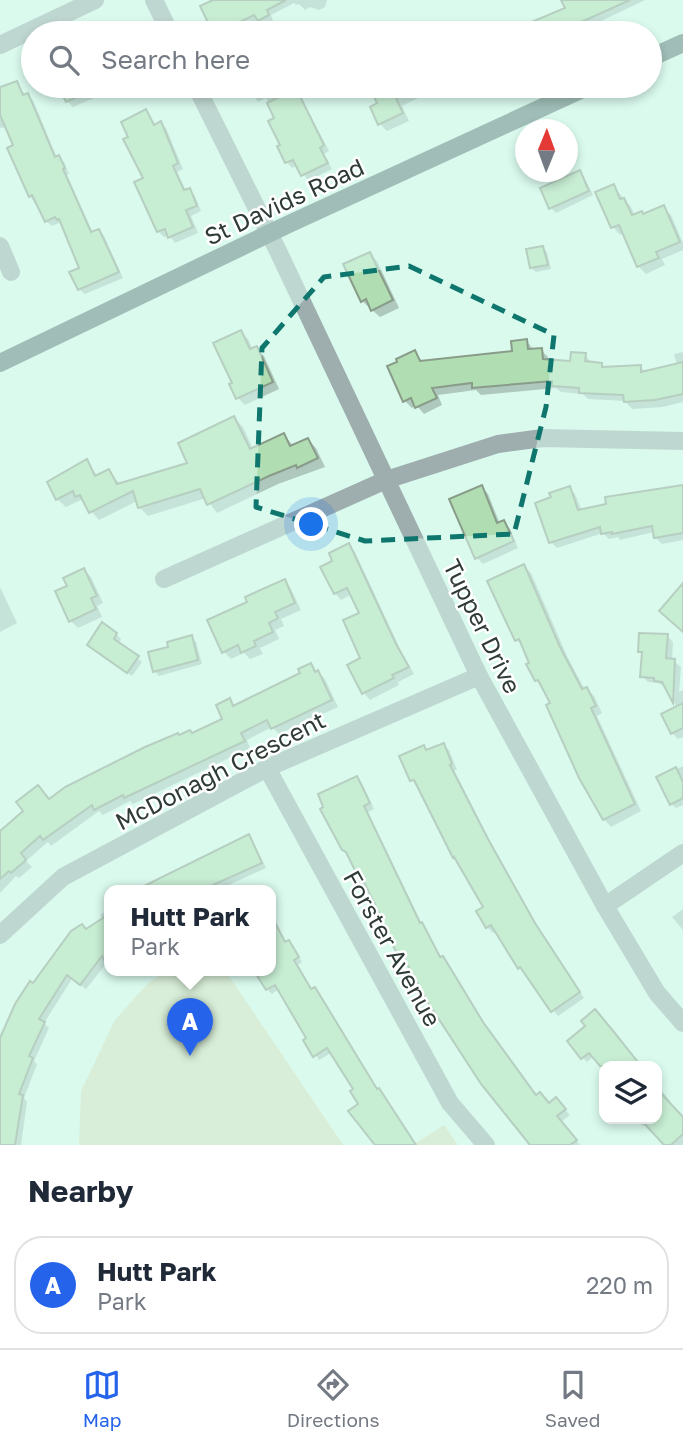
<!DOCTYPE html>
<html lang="en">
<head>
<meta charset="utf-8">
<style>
  body { margin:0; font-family:"Golos Text",sans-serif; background:#f2f2f3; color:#1f2937 }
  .controls { position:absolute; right:21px; bottom:21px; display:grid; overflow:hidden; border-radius:14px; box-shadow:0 4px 10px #0003 }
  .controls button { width:63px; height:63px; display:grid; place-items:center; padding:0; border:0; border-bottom:2px solid #e0e1e3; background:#fff; color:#1f2937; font:35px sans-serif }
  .compass { position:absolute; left:515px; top:119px; width:63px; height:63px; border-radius:50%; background:#fff; box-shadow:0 4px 10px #0003; rotate:1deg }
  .you { position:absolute; left:312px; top:525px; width:24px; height:24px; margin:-18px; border:5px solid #fff; border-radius:50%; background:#1a73e8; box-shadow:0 0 0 10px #1a73e833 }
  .badge { display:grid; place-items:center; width:46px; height:46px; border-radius:50%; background:#2563eb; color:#fff; font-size:23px; font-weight:700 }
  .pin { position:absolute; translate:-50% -58px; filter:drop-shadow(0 2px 4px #0008) }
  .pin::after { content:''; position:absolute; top:37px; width:24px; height:21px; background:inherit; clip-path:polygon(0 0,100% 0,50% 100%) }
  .popup { position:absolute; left:104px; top:885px; width:172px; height:91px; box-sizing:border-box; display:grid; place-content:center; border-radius:14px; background:#fff; filter:drop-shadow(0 2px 5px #0005); font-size:23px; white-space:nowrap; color:#747a83 }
  .popup b { font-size:26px; color:#1f2937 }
  .popup::after { content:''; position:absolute; left:50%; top:100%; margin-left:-14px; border:14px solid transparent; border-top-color:#fff }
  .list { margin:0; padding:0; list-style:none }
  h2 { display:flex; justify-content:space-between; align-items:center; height:91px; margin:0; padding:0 28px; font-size:30px }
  h2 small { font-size:23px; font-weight:400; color:#747a83 }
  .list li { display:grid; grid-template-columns:46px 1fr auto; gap:21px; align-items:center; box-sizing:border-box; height:98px; margin:0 14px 14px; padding:0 14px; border:2px solid #e0e1e3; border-radius:28px }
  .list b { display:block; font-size:26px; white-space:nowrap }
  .list p { margin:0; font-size:23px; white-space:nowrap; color:#747a83 }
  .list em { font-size:23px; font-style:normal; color:#747a83 }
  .icon { flex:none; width:38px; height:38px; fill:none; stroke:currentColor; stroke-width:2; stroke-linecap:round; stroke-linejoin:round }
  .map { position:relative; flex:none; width:683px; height:1145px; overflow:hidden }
  .search { position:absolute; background:#fff; box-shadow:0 4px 10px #0003; left:21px; right:21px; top:21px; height:77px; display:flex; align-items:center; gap:18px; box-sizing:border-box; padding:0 24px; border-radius:38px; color:#747a83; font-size:26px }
  .sheet { height:203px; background:#fff }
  nav { display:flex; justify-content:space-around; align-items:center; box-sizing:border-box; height:98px; border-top:2px solid #e0e1e3; background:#fff; font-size:19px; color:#747a83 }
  nav a { display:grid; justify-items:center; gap:4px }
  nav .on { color:#2563eb }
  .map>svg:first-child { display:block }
</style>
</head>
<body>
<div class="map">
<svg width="683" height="1145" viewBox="0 0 683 1145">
  <rect width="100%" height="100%" fill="#dafaee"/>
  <g fill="#d5dfbc">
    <path d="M167,970H225L343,1145H79L81,1091L115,1020L147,984Z"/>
    <path d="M444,1125L458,1145H413Z"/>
  </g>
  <g fill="#0003">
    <path d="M216,0H327L325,7L319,10L310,7L305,10L299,4L296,5L294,3L271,15L273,21L264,25L259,20L233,33H215L202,7Z"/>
    <path d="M571,0H645L576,33H502L514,28L516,30L567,9Z"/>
    <path d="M17,83L25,95L33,100L57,158L64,162L69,174L67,175L93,233L98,231L104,236L123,278L85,294L79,289L82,268L61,222L52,226L46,221L30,196L16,146L7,127L0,128V89Z"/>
    <path d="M60,86H123L73,107L67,101Z"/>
    <path d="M247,86H295L329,151L324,154L332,169L308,181L298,165L292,168L287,162L277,119L266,98L258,102Z"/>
    <path d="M372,86H415L420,97L402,106L409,121L387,131L380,124V104Z"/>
    <path d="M146,111L156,126L161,123L166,128L183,169L177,172L186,191L189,190L195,196L201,211L191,216L198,233L175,243L169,235L164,237L158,231L136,183L145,179L130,137Z"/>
    <path d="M580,172L584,177L593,195L556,213L551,208Z"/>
    <path d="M613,186L631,207L635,216H644L663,207L671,215L683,243V250L662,259L665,265L646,274L638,266L624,233L620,235L613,227L598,193Z"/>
    <path d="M543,248L547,252L551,269L536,272L531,268Z"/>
    <path d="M369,254L377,261L399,308L380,317L362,301Z"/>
    <path d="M241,332L248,339L253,350L256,349L264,356L279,389L245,405L238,398L234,383Z"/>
    <path d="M527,341L534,351L541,350L548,357L549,361L572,362L585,354L592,364H601L605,369L640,367L646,372L677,365L674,354L683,352V402L663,407L632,409L625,401L588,399L583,394L561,392L556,388L481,395L476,390L438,395L442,405L424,414L416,405L412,408L405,401L414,352L423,362L514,352Z"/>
    <path d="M234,418L243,427L253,449L284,435L294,447L308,440L316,448L325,467L278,484L217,513L206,498L148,516L139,507L137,501L99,520L81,500L66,507L57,499L86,462L98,476L109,471L120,484L189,464Z"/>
    <path d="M683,485V540L662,544L655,537L654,532L620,540L618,537L609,539L603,533L557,548L551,542L553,498L569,488L575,494L582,511L609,505L625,497Z"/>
    <path d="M482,487L488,494L500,524L503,522L510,529L518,548L483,564L477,558L451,500Z"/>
    <path d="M349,545L355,552L402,653L414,674L398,682L399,685L370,700L364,693L361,613L352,594L341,600L335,593V562Z"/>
    <path d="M524,566L531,573L567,656L585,690L587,689L594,696L602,713L597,716L641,811L611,827L604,819L552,704L543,687L537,680L525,648L517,640Z"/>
    <path d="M84,570L91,577L103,603L97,606L102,617L78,628L71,621L69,587Z"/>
    <path d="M284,581L291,589L301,610L281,619L284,626L275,630L279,639L260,648L263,654L250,659L244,653L231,659L224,652L249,603Z"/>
    <path d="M0,587L17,623L0,632Z"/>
    <path d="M116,634L121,639L118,644L142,662L132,676L93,649Z"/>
    <path d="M667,636L673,642L672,660L681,667L679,692L683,690V737L678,739L672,733L677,708L666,687L658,683L648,682L642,676L643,654L640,651Z"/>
    <path d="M191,637L196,642L202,664L159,676L155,671L170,648Z"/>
    <path d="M311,665L325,679L338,707L279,734L272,727L247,740L250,748L133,804L130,801L103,815L99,811L51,846L48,842L26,861L32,867L19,878L16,876L0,893V833L50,801L224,720L230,700L236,706L302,673Z"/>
    <path d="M443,745L449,750L457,770H454L493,847L540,931L584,998L558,1016L520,968L497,931L493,933L487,927L478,912L485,908L417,786L412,780L424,747L428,752Z"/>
    <path d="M683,766V805L676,808L671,804L659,778Z"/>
    <path d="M356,778L362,783L374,809L368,812L422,924L442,958L448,963L488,1029L537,1097L550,1105H561L570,1115L561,1122L580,1145H531L400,956L368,888L362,882L322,809Z"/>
    <path d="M248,836L253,841L266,868L218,890H137Z"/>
    <path d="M110,908V959L86,989L72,979L44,1023L49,1028L34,1061L37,1064L24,1098L27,1102L21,1145H0V1045L34,986L86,931L103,919L100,915Z"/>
    <path d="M683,909V930L672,917Z"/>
    <path d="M270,912L287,943L293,947L302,962L298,965L312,990L314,989L319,993L378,1090L416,1145H376L355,1090L331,1053L319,1060L279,989L272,994L267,989L258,975L270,970Z"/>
    <path d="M600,1016L641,1066H604V1068L594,1056L587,1062L569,1042Z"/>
    <path d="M657,1085L671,1102L668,1103L683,1119V1145H666L646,1123L643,1126L636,1119H657Z"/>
  </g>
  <g fill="#b0ddb1" stroke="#899c89" stroke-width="2">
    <path d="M213,0H286L267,10L269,15L258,21L254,15L217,33H213L200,6Z"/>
    <path d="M561,0H630L557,33H505L565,8Z"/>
    <path d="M17,81L23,95L28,93L55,157L59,155L65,168L63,169L91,232L99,229L119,272L78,290L69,272L79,268L59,219L57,220L55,217L45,222L32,195L29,197L7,148L13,145L0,115V87Z"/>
    <path d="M58,86H101L66,102Z"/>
    <path d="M369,86H423L396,98L403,113L378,125L370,107L377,103Z"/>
    <path d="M296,88L324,145L320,148L328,163L301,176L293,160L285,163L277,146L280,145L268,121L274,118L267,103Z"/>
    <path d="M146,109L154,125L161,121L178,163L173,166L184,190L190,188L197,206L186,210L193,227L168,238L165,229L157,232L134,182L143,178L123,139L128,137L121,122Z"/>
    <path d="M580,170L589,191L549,209L540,188Z"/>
    <path d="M614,184L620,199L624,198L632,215L642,211L643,214L664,205L680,242L656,252L659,258L637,267L619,225L611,228L595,192Z"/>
    <path d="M543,246L548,265L530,268L526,249Z"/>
    <path d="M370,252L393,300L371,311L366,299L361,302L343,264Z"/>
    <path d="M241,330L250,349L257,346L273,382L236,399L229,384L232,383L213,343Z"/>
    <path d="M527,339L528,349L542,348L543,359L570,361L571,352L586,353L585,361L602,363V367L641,365V372L683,362V394L655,400L624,402L623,395L579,393V388L552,386V381L472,388V383L432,388L437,398L415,408L411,398L403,402L387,366L397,362L396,359L415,350L420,361L512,351L511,341Z"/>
    <path d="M234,416L250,449L284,433L290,446L308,438L318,458L297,468L296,465L269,476L207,505L200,489L138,508L133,491L89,513L80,495L75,497L73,491L56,500L47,482L87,459L95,476L109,469L117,484L187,463L178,443Z"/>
    <path d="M482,485L497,523L504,520L514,541L475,559L449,499Z"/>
    <path d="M683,485V533L654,538L652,526L612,534V532L601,534L600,527L549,543L535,503L551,497L549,493L570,486L578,510L606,504L605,497Z"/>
    <path d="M349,543L396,644L409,667L392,675L394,678L362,694L347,665L360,658L343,620L359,613L347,588L334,594L320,567L332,561L329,553Z"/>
    <path d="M524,564L560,647L582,689L587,687L596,706L591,708L635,804L603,820L579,778L546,705L550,703L538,680L535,681L526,664L529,663L519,639L515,641L487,581Z"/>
    <path d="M84,568L97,596L91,598L96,609L69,622L55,591L67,586L63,578Z"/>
    <path d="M285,579L295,603L275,612L278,618L269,623L273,632L254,641L256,646L241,653L238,645L222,653L207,620L247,602L245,597Z"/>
    <path d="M683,583V632L659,611Z"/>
    <path d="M102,622L117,633L114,639L139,656L127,673L87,645Z"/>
    <path d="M639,633L668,634L666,658L675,659L673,703L662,682L654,681V678L640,677L642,652H638Z"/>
    <path d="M192,635L198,660L153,672L148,652L168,647L167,642Z"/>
    <path d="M311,663L315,672L318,670L332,700L271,729L267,720L241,733L245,741L124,798L123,795L94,810L92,805L43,840L40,836L21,853L26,860L11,873L9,871L0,879V831L23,811L16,802L38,785L49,799L65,787L145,747L178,733L179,735L190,730L192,733L222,719L216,705L230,698L233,706L300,673L298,669Z"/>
    <path d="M683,703V728L671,734L661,714Z"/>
    <path d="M444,743L452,764L450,765L488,839L535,923L580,992L551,1012L520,967L518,969L491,925L486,928L476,911L483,907L454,857L453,858L414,780L410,781L399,756L424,745L426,750Z"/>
    <path d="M676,767L683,782V798L670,805L656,777Z"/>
    <path d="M357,776L370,803L364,806L420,923L422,922L440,957L443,956L483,1022L536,1095L540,1092L549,1103L556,1097L566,1109L557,1116L577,1140L570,1145H530L481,1084L429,1004L402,955L399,957L376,914L379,913L364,882L361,883L346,852L342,850L320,809L323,807L318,794Z"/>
    <path d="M249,834L262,863L202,890H136Z"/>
    <path d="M270,913L285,942L289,940L299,957L294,960L311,989L315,987L377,1089L379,1088L416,1145H375L348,1111L358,1104L350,1091L353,1089L327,1048L313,1057L303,1040L306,1038L275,985L266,990L256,974L262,970H270Z"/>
    <path d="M109,914V968L102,956L80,985L67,975L39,1019L45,1022L29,1056L33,1058L19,1094L23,1095L15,1145H0V1038L15,1004L30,981L33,983L71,931L82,924L86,929Z"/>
    <path d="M595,1009L614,1032L641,1066H600L589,1053L581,1059L567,1041L585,1026L581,1021Z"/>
    <path d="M657,1089L683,1117V1134L671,1145H664L640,1119H657Z"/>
  </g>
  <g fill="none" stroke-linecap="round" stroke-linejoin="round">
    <g stroke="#9eadad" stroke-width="18">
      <path d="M154,0L170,33"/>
      <path d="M0,45L95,0"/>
      <path d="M196,86L278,251L479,676L605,906L657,993L683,1023"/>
      <path d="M0,246L11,272"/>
      <path d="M164,579L386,480L498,444L543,438L683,441"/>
      <path d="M267,768L450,1103L486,1145"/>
      <path d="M605,906L683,853"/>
      <path d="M0,935L63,877L267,768L479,676"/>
    </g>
    <g stroke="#5a7474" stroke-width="18">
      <path d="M650,58L683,43"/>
      <path d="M0,363L289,224L589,86"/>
    </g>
  </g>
  <path d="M0 0H683V1145H0ZM409,266L554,335L546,407L514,534L365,541L256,507L262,348L324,277Z" fill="#dafaee" fill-opacity=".55" fill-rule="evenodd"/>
  <path fill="none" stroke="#0f766e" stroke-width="5" stroke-dasharray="14 9" stroke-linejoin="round" d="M409,266L554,335L546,407L514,534L365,541L256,507L262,348L324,277Z"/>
  <g text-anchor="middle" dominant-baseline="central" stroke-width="5" stroke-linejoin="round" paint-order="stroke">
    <g font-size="24" fill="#2e3b36" stroke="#fff">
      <text transform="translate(284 201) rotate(-25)">St Davids Road</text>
      <text transform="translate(483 626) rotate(64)">Tupper Drive</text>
      <text transform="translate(220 770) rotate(-27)">McDonagh Crescent</text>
      <text transform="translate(393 948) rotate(61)">Forster Avenue</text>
    </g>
  </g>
</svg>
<div class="controls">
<button><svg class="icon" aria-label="layers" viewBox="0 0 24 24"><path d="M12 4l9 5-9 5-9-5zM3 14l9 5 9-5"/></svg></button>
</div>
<svg class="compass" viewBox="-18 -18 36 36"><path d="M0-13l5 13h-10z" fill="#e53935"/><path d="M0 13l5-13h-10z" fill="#747a83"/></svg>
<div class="you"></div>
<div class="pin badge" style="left:190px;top:1056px">A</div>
<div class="popup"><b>Hutt Park</b>Park</div>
<div class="search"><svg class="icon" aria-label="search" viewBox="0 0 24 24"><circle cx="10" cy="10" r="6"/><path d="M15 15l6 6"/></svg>Search here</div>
</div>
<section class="sheet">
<h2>Nearby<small></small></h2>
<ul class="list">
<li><span class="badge">A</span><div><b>Hutt Park</b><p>Park</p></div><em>220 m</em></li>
</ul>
</section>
<nav>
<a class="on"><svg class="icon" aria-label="map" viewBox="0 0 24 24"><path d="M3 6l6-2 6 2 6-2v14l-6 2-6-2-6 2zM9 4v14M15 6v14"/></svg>Map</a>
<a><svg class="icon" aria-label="directions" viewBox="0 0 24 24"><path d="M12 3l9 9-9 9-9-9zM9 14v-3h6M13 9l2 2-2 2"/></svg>Directions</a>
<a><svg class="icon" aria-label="saved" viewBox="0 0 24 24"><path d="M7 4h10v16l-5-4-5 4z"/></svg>Saved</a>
</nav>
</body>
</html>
